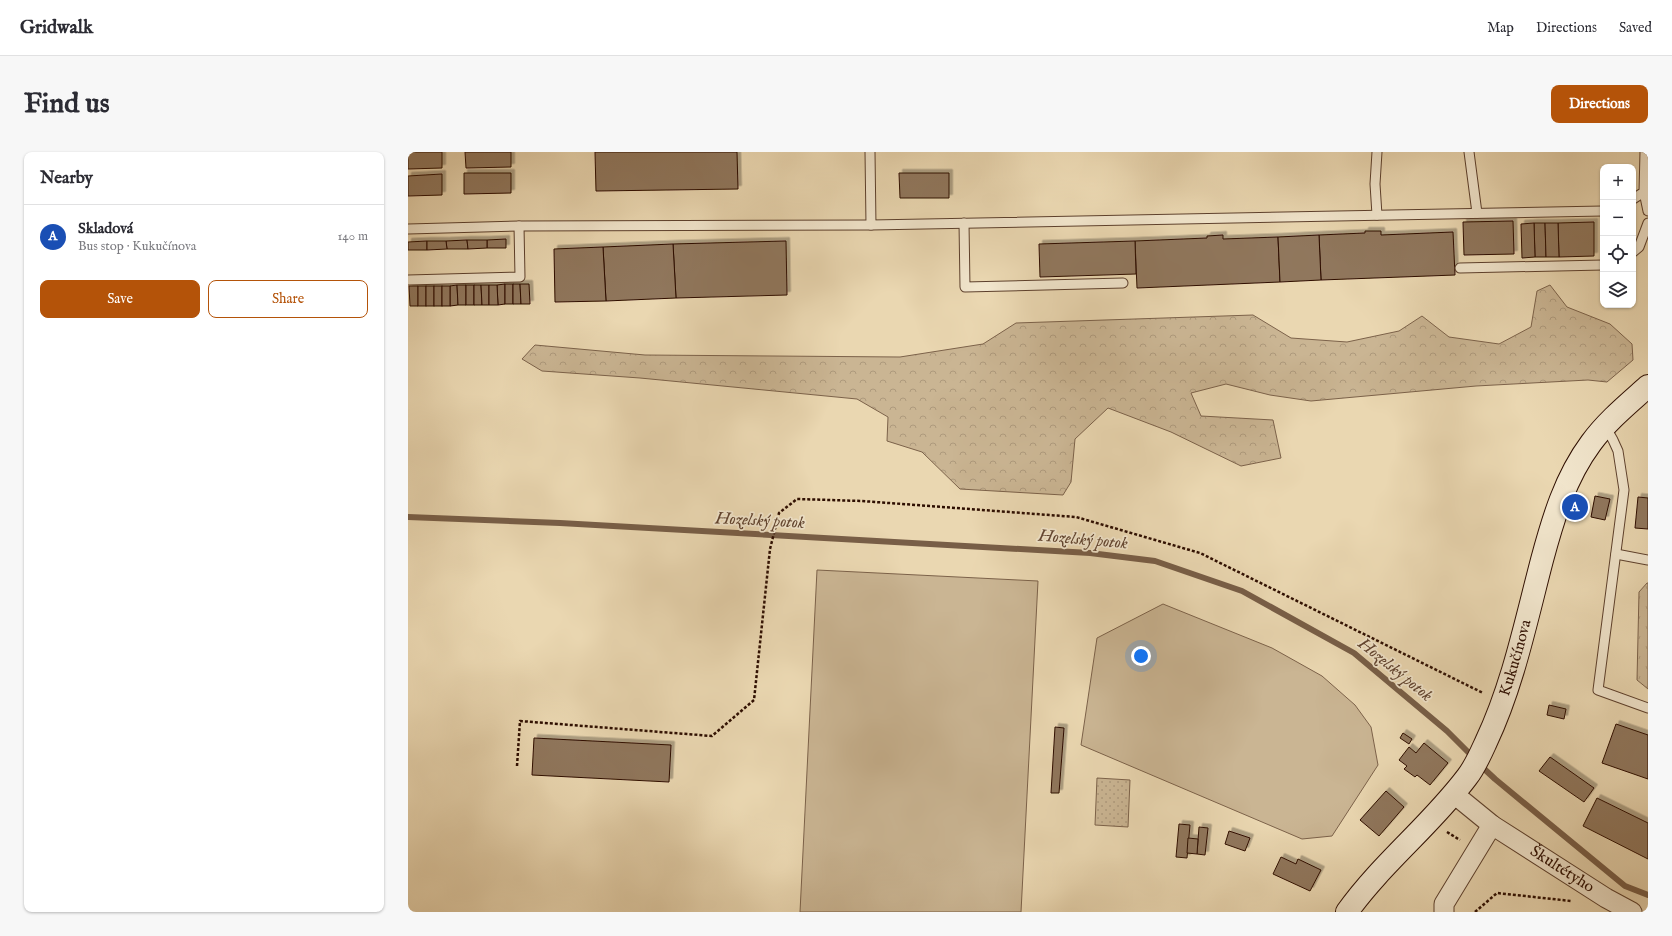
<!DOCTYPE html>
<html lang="en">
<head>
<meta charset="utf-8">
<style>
  body { margin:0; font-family:"IM FELL English",serif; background:#f7f7f7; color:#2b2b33 }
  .controls { position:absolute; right:12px; top:12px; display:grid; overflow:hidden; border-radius:8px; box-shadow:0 1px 3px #0004 }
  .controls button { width:36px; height:36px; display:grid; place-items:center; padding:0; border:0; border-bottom:1px solid #e1e1e2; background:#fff; color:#2b2b33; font:20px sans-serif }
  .you { position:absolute; left:733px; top:504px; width:14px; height:14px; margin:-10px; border:3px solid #fff; border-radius:50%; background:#1a73e8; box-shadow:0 0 0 6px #1a73e833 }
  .badge { display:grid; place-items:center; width:26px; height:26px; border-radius:50%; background:#b45309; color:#fff; font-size:13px; font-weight:700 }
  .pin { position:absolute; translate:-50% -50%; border:2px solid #fff; box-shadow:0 1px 4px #0006 }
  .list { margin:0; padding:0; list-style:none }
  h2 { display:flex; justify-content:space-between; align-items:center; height:52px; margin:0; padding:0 16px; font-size:17px }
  h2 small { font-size:13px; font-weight:400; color:#7c7c81 }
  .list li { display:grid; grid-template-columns:26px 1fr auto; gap:12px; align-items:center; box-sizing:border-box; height:64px; padding:0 16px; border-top:1px solid #e1e1e2 }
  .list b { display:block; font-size:15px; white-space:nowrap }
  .list p { margin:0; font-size:13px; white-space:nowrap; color:#7c7c81 }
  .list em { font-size:13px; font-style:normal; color:#7c7c81 }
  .actions { display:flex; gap:8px; padding:12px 16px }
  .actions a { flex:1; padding:9px 0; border:1px solid #b45309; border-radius:8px; text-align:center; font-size:14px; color:#b45309 }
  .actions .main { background:#b45309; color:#fff }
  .icon { flex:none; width:22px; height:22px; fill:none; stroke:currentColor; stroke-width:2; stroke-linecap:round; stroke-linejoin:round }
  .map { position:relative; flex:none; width:1240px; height:760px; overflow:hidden; border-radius:8px }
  header { display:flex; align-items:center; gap:24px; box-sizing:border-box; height:56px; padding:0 20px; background:#fff; border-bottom:1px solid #e1e1e2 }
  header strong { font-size:19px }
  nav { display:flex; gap:22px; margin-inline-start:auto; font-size:14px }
  .intro { display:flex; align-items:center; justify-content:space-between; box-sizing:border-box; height:96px; padding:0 24px }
  h1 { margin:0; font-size:28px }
  .button { padding:10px 18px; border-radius:8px; background:#b45309; color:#fff; font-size:14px; font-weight:700 }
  main { display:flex; gap:24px; padding:0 24px }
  aside { flex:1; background:#fff; border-radius:8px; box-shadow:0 1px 3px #0004 }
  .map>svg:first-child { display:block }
</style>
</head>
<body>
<header>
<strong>Gridwalk</strong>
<nav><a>Map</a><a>Directions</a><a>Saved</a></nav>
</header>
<div class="intro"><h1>Find us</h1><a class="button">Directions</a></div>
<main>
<aside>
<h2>Nearby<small></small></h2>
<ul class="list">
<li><span class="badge" style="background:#1a4fb4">A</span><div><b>Skladová</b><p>Bus stop · Kukučínova</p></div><em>140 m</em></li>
</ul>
<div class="actions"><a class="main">Save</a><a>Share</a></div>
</aside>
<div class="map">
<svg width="1240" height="760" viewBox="0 0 1240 760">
  <defs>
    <pattern id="grass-tufts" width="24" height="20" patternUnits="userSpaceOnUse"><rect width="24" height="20" fill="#cab593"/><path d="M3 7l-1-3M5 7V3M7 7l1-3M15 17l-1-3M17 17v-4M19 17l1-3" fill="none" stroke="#ae9a7d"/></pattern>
    <pattern id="forest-crowns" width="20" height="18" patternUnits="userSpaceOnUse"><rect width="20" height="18" fill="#cab593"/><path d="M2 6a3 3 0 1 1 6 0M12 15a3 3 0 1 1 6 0" fill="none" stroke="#ae9a7d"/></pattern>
    <pattern id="park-dots" width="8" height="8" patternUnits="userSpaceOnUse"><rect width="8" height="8" fill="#cab593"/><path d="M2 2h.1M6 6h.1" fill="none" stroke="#ae9a7d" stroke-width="1.8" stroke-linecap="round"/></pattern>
    <filter id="shadow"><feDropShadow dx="3.5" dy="-3.5" stdDeviation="0" flood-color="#0004"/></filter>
  </defs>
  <rect width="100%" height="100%" fill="#ead7b1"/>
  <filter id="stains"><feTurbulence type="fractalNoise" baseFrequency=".005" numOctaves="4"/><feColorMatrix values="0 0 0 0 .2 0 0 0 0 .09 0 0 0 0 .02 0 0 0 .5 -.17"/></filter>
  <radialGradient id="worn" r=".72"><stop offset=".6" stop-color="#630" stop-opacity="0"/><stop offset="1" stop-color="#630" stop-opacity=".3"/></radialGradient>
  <path fill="url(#grass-tufts)" stroke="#7c624a" d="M1239,431H1240V537L1229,528L1231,440Z"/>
  <path fill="url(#forest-crowns)" stroke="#7c624a" d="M1142,133L1159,155L1202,172L1224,192L1225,208L1199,230L1180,228L1068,234L903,249L862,243L818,232L783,241L793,264L865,268L873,306L833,314L763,280L700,256L667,287L663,330L655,343L552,337L514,300L479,289L480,265L449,247L232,226L134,219L114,207L127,193L237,203L492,205L575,192L608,171L845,163L883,186L939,190L991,179L1014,164L1041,185L1091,192L1123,175L1129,139Z"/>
  <path fill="url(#park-dots)" stroke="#7c624a" d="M689,626L722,628L720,675L687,673Z"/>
  <g fill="#cab593" stroke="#7c624a">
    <path d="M409,418L630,429L613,760H392Z"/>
    <path d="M755,452L864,496L914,524L947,553L963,575L970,613L924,684L894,687L673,593L689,486Z"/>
  </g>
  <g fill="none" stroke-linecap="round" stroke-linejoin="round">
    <g stroke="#785e47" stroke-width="6">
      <path d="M0,365L152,371L682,401L747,409L834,439L946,501L1039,579L1066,606"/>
      <path d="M1072,613L1087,627L1217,734L1240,743"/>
    </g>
  </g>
  <g fill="#90775d" stroke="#2e0e01" filter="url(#shadow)">
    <path d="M0,0H34V16L0,17Z"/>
    <path d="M57,0H103V15L58,16Z"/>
    <path d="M187,0H329L330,37L188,39Z"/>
    <path d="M56,21H103V41L56,42Z"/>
    <path d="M491,21H541V46H492Z"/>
    <path d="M34,22V43L0,44V24Z"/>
    <path d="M1105,69L1106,102L1056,103L1055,70Z"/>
    <path d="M1186,70V104L1151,105L1150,71Z"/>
    <path d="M1126,71H1137L1138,105H1127Z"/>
    <path d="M1126,71L1127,105L1114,106L1113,72Z"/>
    <path d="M1137,71H1150L1151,105H1138Z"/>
    <path d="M957,79H973V83L1045,80L1047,123L913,128L911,83L957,81Z"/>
    <path d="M815,83V87L870,85L872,130L729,136L727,89L799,86V84Z"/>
    <path d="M911,83L913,128L872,130L870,85Z"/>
    <path d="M98,87V96H79V88Z"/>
    <path d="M59,88L60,97H39L38,89Z"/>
    <path d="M59,88H79V96L60,97Z"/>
    <path d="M19,89V98H0V90Z"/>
    <path d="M19,89H38L39,97L19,98Z"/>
    <path d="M378,89L379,143L268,146L265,92Z"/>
    <path d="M727,89L728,122L632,125L631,92Z"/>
    <path d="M265,92L268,146L198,149L195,95Z"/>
    <path d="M195,95L198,149L147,150L146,97Z"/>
    <path d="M97,132V152L90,153L89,133Z"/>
    <rect x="97" y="132" width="8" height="20"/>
    <path d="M105,132H112L113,152H105Z"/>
    <path d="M112,132H121L122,152H113Z"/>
    <path d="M49,133L50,153L42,154V134Z"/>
    <path d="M49,133H58V153H50Z"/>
    <rect x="58" y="133" width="8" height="20"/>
    <path d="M66,133H73L74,153H66Z"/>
    <path d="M73,133H81V153H74Z"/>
    <path d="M81,133H89L90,153H81Z"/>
    <path d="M1,134H10V154H2Z"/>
    <rect x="10" y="134" width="8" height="20"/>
    <rect x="18" y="134" width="8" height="20"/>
    <rect x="26" y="134" width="8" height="20"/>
    <rect x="34" y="134" width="8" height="20"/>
    <path d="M1187,344L1202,347L1197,368L1183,365Z"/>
    <path d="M1230,345L1240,346V377L1227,376Z"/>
    <path d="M1141,553L1158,557L1156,567L1139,563Z"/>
    <path d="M1208,572L1240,583V627L1194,611Z"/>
    <path d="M647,575L656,576L651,641H643Z"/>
    <path d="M995,581L1004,587L1001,592L992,586Z"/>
    <path d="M126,586L263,593L261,630L124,623Z"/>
    <path d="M1016,591L1040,611L1022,633L1009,623L1007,625L996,617L999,614L991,608L1001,595L1008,601Z"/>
    <path d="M1142,605L1186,636L1176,650L1131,619Z"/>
    <path d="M978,639L996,655L971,684L952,668Z"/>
    <path d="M1189,646L1240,671V707L1175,674Z"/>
    <path d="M771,672L782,673L779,706L768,705Z"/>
    <path d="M791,675L800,676L797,703L789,702Z"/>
    <path d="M821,679L842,686L837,699L817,692Z"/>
    <path d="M780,686L790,687L789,702L779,701Z"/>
    <path d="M873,705L888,712L890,707L913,718L902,739L865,722Z"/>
  </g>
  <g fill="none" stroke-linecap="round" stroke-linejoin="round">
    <g stroke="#5d402d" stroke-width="11">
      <g id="lane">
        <path d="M462,0L463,73L1195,59"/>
        <path d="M969,0L967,32L969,63"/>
        <path d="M1061,0L1069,61"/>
        <path d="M1236,40L1240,59"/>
        <path d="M1225,47L1236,40L1237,0"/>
        <path d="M556,71L557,135L715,131"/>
        <path d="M0,77L111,74L463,73"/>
        <path d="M1225,100L1231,95L1240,71"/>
        <path d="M1052,116L1195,113"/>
        <path d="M0,128L112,125L111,74"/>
        <path d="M1197,274L1205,288L1210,299L1216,338L1190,538L1240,556"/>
        <path d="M1208,402L1240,408"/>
      </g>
    </g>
    <g stroke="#5d402d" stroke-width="21">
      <g id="street">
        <path id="s1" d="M1046,642L1084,673L1198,746L1224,760"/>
        <path d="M1036,760V752L1084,673"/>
      </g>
    </g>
    <g stroke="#2e0e01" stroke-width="24">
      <g id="secondary">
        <path id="s2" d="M939,760C974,711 1023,673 1059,625C1067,615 1073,601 1078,590C1105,533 1118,469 1134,408C1145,367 1157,326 1183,291C1199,269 1220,252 1240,234"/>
      </g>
    </g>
    <g stroke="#2e0e01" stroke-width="2.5" stroke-dasharray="3 2" stroke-linecap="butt">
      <path d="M109,614L112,569L304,584L346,548L362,397L371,361L389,347L454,349L668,365L792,401L1075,541"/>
      <path d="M1039,680L1052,688"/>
      <path d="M1067,760L1089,741L1163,749"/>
    </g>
    <use href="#lane" stroke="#f1e5cc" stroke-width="9"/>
    <use href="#street" stroke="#f1e5cc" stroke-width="19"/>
    <use href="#secondary" stroke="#f1e5cc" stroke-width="22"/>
  </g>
  <g text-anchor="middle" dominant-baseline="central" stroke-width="3.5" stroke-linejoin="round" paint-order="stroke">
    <g font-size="16" fill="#2e0e01" stroke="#f1e5cc">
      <text stroke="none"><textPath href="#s2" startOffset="310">Kukučínova</textPath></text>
      <text stroke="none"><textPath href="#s1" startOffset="132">Škultétyho</textPath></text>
    </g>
    <g font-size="17" font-style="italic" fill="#60432f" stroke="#f1e5cc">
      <text transform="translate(352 369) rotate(3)">Hozelský potok</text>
      <text transform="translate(675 388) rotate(5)">Hozelský potok</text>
      <text transform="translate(987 518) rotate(39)">Hozelský potok</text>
    </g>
  </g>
  <rect width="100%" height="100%" filter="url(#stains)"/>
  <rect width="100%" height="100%" fill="url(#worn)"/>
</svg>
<div class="controls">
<button>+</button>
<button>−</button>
<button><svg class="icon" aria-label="locate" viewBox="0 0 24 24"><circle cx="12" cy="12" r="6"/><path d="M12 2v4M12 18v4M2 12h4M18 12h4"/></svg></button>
<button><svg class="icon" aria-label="layers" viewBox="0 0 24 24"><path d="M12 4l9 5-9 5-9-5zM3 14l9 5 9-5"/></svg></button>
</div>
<div class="you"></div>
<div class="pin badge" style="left:1167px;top:355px;background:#1a4fb4">A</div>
</div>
</main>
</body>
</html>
